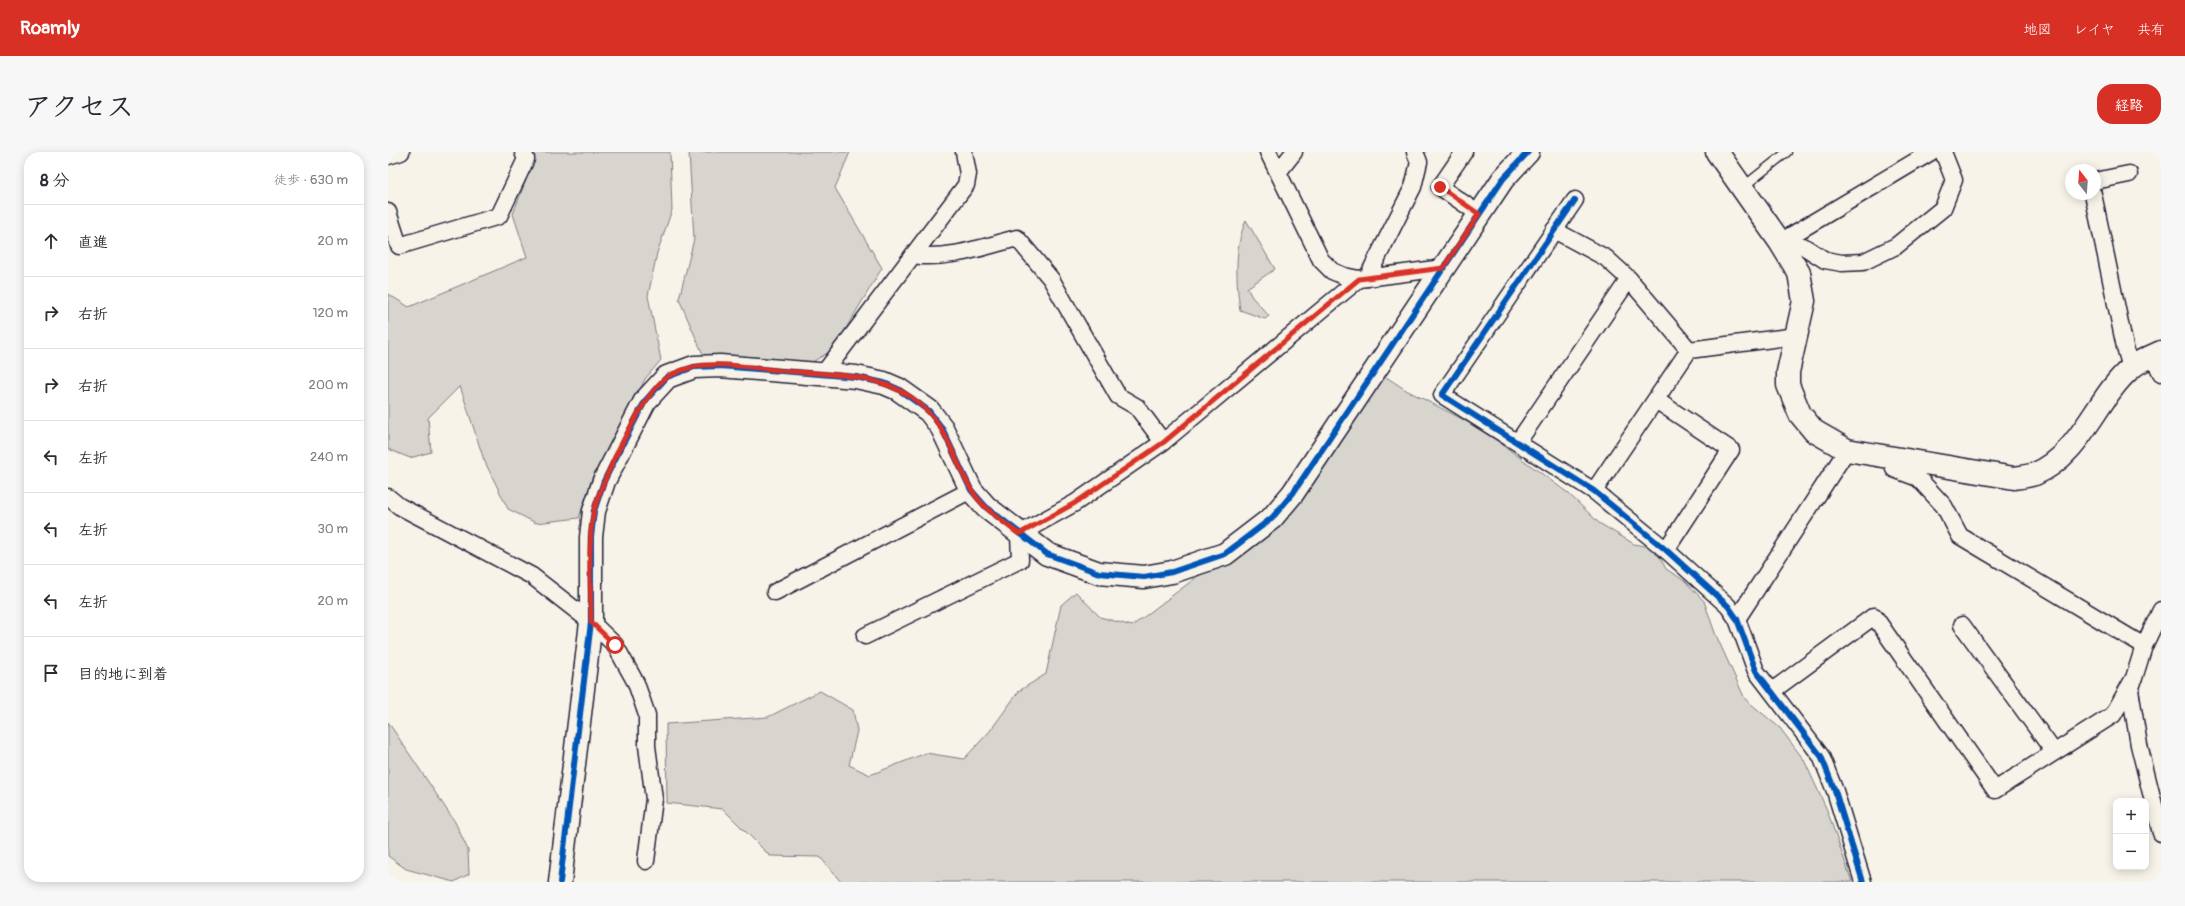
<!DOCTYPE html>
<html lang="ja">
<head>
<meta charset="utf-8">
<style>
  body { margin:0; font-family:Pangolin,"Klee One",sans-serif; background:#f7f7f7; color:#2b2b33 }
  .controls { position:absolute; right:12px; bottom:12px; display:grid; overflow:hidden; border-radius:8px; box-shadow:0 2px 10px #0003 }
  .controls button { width:36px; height:36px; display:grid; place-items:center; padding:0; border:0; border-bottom:1px solid #e1e1e2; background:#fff; color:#2b2b33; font:20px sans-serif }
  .compass { position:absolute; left:1677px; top:12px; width:36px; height:36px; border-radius:50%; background:#fff; box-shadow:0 2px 10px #0003; rotate:343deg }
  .stop { position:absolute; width:12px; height:12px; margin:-9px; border:3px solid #d93025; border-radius:50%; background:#fff }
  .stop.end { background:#d93025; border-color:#fff; box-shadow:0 1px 4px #0008 }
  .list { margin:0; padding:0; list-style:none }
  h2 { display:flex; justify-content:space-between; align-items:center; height:52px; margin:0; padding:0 16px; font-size:17px }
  h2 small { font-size:13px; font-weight:400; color:#7c7c81 }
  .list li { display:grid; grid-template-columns:26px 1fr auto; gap:12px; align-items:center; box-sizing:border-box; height:72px; padding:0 16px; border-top:1px solid #e1e1e2 }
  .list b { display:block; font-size:15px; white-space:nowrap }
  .list em { font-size:13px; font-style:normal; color:#7c7c81 }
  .icon { flex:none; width:22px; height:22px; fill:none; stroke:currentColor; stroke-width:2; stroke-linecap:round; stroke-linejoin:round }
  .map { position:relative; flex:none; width:1773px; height:730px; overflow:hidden; border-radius:16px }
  header { display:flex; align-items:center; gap:24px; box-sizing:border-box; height:56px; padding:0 20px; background:#d93025; color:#fff }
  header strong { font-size:19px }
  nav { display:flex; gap:22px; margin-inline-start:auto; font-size:14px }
  .intro { display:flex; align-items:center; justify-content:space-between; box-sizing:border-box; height:96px; padding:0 24px }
  h1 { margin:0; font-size:28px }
  .button { padding:10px 18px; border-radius:16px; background:#d93025; color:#fff; font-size:14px; font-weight:700 }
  main { display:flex; gap:24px; padding:0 24px }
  aside { flex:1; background:#fff; border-radius:16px; box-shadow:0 2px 10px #0003 }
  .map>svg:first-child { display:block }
</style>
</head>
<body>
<header>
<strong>Roamly</strong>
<nav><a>地図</a><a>レイヤ</a><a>共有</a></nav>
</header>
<div class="intro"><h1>アクセス</h1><a class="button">経路</a></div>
<main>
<aside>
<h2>8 分<small>徒歩 · 630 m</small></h2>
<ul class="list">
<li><svg class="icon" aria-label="ahead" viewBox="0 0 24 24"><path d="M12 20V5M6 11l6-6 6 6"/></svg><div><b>直進</b></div><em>20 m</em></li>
<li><svg class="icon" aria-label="right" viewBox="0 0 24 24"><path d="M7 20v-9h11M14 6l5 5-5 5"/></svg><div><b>右折</b></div><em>120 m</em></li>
<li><svg class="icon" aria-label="right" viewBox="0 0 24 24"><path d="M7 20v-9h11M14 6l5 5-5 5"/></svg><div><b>右折</b></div><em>200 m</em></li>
<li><svg class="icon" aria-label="left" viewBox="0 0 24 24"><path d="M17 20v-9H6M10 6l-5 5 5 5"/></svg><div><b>左折</b></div><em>240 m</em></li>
<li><svg class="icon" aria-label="left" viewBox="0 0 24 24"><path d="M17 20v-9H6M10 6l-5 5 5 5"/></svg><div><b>左折</b></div><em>30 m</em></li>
<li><svg class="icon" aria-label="left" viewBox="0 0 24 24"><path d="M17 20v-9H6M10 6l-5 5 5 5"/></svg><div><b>左折</b></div><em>20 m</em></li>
<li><svg class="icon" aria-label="arrive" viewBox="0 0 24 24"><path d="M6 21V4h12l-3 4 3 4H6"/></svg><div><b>目的地に到着</b></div></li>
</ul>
</aside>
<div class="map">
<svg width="1773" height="730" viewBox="0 0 1773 730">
  <rect width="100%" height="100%" fill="#f7f3e8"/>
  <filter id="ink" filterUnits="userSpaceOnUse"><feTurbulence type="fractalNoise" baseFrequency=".025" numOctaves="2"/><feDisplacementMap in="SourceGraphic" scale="8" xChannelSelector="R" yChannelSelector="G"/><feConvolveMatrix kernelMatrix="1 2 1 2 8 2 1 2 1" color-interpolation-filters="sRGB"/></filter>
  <g filter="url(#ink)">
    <g fill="#d8d5cf" stroke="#7d7c85">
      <path d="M146,0H282L284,58L269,101L260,144L273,208L257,227L235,273L204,326L191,366L148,371L120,357L96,308L72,234L40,266L43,300L22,306L0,297V142L21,155L139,105L125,62L147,4Z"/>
      <path d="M301,0H462L447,36L494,116L445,198L419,213L317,207L291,147L306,87Z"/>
      <path d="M858,68L887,117L859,136L864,145L881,164L877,167L852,158C848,128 846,96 858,68Z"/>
      <path d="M989,219L1018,238L1076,268L1108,288L1180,341L1211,371L1246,392L1267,396L1278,417L1297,429L1316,449L1327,481L1357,547L1392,576L1416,608L1439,658L1464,730H453L432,705L382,704L335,657L279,651L278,572L380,565L432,539L465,558L469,579L461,613L482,623L538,601L576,607L602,579L631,539L658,522L673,453L688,440L712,465L744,474L855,390Z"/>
      <path d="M0,570L67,670L80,698L81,722L66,730L18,717L0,704Z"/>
    </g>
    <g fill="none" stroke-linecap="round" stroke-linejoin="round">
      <g stroke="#22223b" stroke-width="11">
        <path id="lane" d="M1355,35L1399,0"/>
      </g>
      <g stroke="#22223b" stroke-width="19">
        <g id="street">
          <path d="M880,0L933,108L944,119L956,124L971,127L1055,116"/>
          <path d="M1076,0L1052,35L1091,62"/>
          <path d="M0,4L13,0"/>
          <path d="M891,19L906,0"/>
          <path d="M1707,29L1741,22"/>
          <path d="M1705,42L1737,195L1743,216"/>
          <path d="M1187,48L1054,243L1206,339L1278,398L1340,454L1349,467L1368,519L1433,604L1447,639L1475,730"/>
          <path d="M0,60L11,94L111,64L138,7L135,0"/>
          <path d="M1166,78L1218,106L1241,127L1301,198"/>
          <path d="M1392,90L1543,0"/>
          <path d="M1394,93L1415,94L1437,108L1454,111L1475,110L1508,94L1555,56L1566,28L1555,0"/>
          <path d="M525,103C560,108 595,95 629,86L663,127L730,244L749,255L775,290"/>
          <path d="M979,126L1025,35L1031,10L1027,0"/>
          <path d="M1765,204L1773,221"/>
          <path d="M435,222L578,33L580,22L576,0"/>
          <path d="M1268,248L1343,298L1278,398"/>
          <path d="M1130,290L1241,127"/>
          <path d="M1509,307L1506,317L1530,326L1556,354L1572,384L1756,494"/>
          <path d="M1206,339L1301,198L1408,184"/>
          <path d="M0,345L11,354L144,424L203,470L227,493L248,531L259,563V594L266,647L258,709"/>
          <path d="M387,440L583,338"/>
          <path d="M1349,467L1459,298"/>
          <path d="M1574,473L1666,600"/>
          <path d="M477,484L632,408L631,382L687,351L775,290L971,127"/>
          <path d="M1745,530L1742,538L1751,593L1773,681"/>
          <path d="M1384,539L1486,464L1607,638L1725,563L1746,526L1756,494L1773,458"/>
        </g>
      </g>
      <g stroke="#22223b" stroke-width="25">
        <g id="secondary">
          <path d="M1329,0L1392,90L1411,121L1416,149L1400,220V233L1412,262L1426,279L1459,298L1626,326C1633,325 1641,324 1647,322C1693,303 1708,246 1743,216C1752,208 1763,205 1773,200"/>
          <path d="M172,730L203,470V385L206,359L216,329L257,249L279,225L306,215L332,214L468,225L496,231L510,237L541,259L554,276L583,338L598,355L659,402L711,421L756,425L784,420L837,402L884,366L905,341L1115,27L1140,0"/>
        </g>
      </g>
      <use href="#lane" stroke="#f7f3e8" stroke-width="8"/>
      <use href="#street" stroke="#f7f3e8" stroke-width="16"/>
      <use href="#secondary" stroke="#f7f3e8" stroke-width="22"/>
      <g stroke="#f7f3e8" stroke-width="8">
        <g id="cycleway">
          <path d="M1187,48L1054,243L1206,339L1278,398L1340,454L1349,467L1368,519L1433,604L1447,639L1475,730"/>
          <path d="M172,730L203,470V385L206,359L216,329L257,249L279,225L306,215L332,214L468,225L496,231L510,237L541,259L554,276L583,338L598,355L659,402L711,421L756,425L784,420L837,402L884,366L905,341L1115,27L1140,0"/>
        </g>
      </g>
      <use href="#cycleway" stroke="#0057b8" stroke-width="6"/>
    </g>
  </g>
  <g fill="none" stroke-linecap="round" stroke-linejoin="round" filter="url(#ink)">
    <path stroke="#d93025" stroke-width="5" d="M227,493L203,470C203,437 199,389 206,358C213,330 255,241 279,225C286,221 297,217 305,215C329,209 373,217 399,219C441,223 487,221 523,245C559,270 563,302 583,337C594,356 614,369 631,382L687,351L776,290L971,127L1055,116L1091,62L1052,35"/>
  </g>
</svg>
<div class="controls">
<button>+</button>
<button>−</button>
</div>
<svg class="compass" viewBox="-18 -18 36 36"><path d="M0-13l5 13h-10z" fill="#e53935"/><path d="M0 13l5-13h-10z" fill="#7c7c81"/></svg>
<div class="stop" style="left:227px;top:493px"></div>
<div class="stop end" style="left:1052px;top:35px"></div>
</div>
</main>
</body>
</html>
